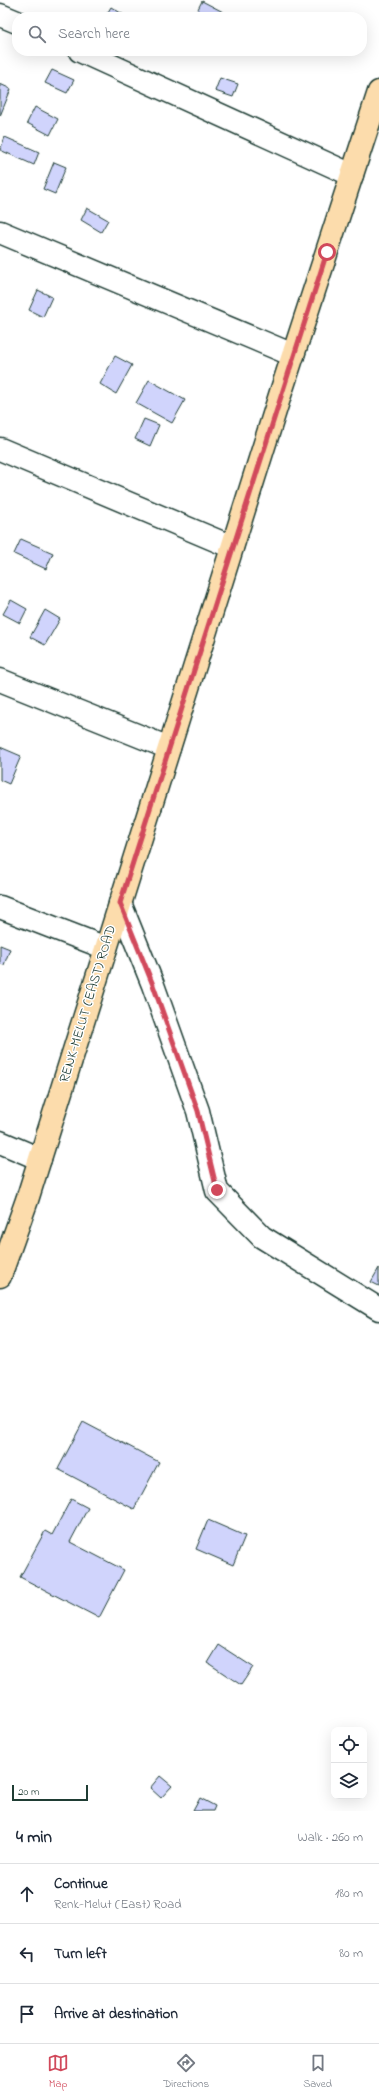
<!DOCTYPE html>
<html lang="en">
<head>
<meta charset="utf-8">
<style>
  body { margin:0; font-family:"Indie Flower",sans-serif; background:#f2f2f3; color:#1f2937 }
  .controls { position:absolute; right:12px; bottom:12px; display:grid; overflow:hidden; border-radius:8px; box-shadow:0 4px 16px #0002 }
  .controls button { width:36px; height:36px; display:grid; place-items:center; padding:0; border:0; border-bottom:1px solid #e0e1e3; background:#fff; color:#1f2937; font:20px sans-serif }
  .scale { position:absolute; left:12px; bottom:10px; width:76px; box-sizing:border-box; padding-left:4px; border:2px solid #1f3d34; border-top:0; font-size:11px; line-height:14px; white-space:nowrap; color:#1f3d34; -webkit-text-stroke:3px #fff; paint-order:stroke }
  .stop { position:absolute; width:12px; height:12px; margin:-9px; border:3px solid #d1495b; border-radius:50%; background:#fff }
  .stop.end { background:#d1495b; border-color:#fff; box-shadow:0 1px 4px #0008 }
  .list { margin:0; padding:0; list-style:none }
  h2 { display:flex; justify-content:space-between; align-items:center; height:52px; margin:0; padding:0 16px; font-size:17px }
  h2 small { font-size:13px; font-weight:400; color:#747a83 }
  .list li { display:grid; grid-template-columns:26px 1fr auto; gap:12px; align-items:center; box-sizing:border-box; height:60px; padding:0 16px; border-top:1px solid #e0e1e3 }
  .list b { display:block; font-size:15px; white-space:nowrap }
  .list p { margin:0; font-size:13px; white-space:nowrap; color:#747a83 }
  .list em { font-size:13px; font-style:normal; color:#747a83 }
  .icon { flex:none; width:22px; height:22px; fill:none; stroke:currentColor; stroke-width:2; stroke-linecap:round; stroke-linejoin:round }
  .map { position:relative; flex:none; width:379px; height:1811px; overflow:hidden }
  .search { position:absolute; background:#fff; box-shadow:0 4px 16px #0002; left:12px; right:12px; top:12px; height:44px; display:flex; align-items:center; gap:10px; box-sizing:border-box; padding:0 14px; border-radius:16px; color:#747a83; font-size:15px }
  .sheet { height:232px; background:#fff }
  nav { display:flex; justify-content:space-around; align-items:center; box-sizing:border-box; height:56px; border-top:1px solid #e0e1e3; background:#fff; font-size:11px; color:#747a83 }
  nav a { display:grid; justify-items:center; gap:2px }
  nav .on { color:#d1495b }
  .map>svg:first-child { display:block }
</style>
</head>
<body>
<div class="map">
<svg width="379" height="1811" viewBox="0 0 379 1811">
  <rect width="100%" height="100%" fill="#fff"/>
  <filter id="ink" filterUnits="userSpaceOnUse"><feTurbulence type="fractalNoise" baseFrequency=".025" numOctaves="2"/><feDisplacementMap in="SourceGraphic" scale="8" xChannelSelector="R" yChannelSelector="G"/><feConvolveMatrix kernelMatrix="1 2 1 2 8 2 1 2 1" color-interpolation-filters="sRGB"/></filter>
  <g filter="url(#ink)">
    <g fill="#d0d4fc" stroke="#1f3d34">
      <path d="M202,1L225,13L222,17H194Z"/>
      <path d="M111,7L124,15L123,17H105Z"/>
      <path d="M52,70L74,80L67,93L45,83Z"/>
      <path d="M220,78L238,84L233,97L215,91Z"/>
      <path d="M0,84L11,89L0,116Z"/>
      <path d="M35,107L58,119L50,135L27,123Z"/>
      <path d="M5,137L39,152L34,165L0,150Z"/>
      <path d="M54,162L66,167L55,194L43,189Z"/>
      <path d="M87,208L108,220L101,232L81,220Z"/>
      <path d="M38,290L52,297L43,317L29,310Z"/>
      <path d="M115,356L132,365L116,394L100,384Z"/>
      <path d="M149,380L185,400L172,423L136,403Z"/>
      <path d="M144,419L159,425L150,446L135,439Z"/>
      <path d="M21,539L53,553L46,569L14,554Z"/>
      <path d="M11,600L27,609L20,623L3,614Z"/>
      <path d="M45,610L60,619L45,645L30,637Z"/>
      <path d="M0,747L21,756L9,784L0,780Z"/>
      <path d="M0,945L10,949L4,965L0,964Z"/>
      <path d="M379,1268V1286L371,1282Z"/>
      <path d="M83,1422L159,1462L134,1509L58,1469Z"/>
      <path d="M71,1499L88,1508L70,1542L124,1570L99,1618L20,1577L45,1531L52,1535Z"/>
      <path d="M208,1520L245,1536L233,1565L196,1549Z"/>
      <path d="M219,1645L253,1667L241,1685L208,1663Z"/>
      <path d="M160,1776L172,1786L161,1798L150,1788Z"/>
      <path d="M200,1798L215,1806L213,1811H193Z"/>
    </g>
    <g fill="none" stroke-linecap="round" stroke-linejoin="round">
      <g stroke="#1f3d34" stroke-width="25">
        <g id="minor">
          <path d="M0,15L17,22"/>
          <path d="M80,51L352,175"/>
          <path d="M0,232L293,355"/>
          <path d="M0,449L232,547"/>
          <path d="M0,680L169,748"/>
          <path d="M120,903L153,985L198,1111L217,1191L262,1237L379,1309"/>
          <path d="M0,907L106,948"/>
          <path d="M0,1142L40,1159"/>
        </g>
      </g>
      <g stroke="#1f3d34" stroke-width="25">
        <path id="major" d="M0,1276L27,1200L281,392L379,92"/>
      </g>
      <use href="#minor" stroke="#fff" stroke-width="22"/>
      <use href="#major" stroke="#fcdcac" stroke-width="22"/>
    </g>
  </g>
  <g fill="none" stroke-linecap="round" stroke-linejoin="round" filter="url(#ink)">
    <path stroke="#d1495b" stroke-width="5" d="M217,1190L198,1111L153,985L120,903L327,252"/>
  </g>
  <g text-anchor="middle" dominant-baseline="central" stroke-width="3" stroke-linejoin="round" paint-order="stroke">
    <g font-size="14" fill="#1f3d34" stroke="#fff">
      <text transform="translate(88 1004) rotate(-73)">RENK-MELUT (EAST) ROAD</text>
    </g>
  </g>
</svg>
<div class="controls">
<button><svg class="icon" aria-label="locate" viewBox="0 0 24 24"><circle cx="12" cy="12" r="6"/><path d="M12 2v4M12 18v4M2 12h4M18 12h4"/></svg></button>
<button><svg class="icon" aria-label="layers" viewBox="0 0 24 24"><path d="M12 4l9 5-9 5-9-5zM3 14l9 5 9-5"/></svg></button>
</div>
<div class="scale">20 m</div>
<div class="stop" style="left:327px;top:252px"></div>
<div class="stop end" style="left:217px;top:1190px"></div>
<div class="search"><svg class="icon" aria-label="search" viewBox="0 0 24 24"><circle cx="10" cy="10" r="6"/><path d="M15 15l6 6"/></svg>Search here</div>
</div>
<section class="sheet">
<h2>4 min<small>Walk · 260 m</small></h2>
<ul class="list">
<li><svg class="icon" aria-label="ahead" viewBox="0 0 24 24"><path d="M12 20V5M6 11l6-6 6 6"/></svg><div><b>Continue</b><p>Renk-Melut (East) Road</p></div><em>180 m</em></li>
<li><svg class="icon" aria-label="left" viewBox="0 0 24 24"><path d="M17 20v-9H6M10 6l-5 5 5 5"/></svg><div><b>Turn left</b></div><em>80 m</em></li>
<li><svg class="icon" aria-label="arrive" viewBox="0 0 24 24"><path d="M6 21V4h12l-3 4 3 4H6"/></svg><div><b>Arrive at destination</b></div></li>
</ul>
</section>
<nav>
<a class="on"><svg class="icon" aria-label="map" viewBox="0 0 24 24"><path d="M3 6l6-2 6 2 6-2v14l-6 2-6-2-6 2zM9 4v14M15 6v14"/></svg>Map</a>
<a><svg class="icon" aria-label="directions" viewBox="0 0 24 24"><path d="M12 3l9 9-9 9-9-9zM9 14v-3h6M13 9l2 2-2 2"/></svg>Directions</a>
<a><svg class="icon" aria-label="saved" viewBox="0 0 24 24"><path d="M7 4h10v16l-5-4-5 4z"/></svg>Saved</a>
</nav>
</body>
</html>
